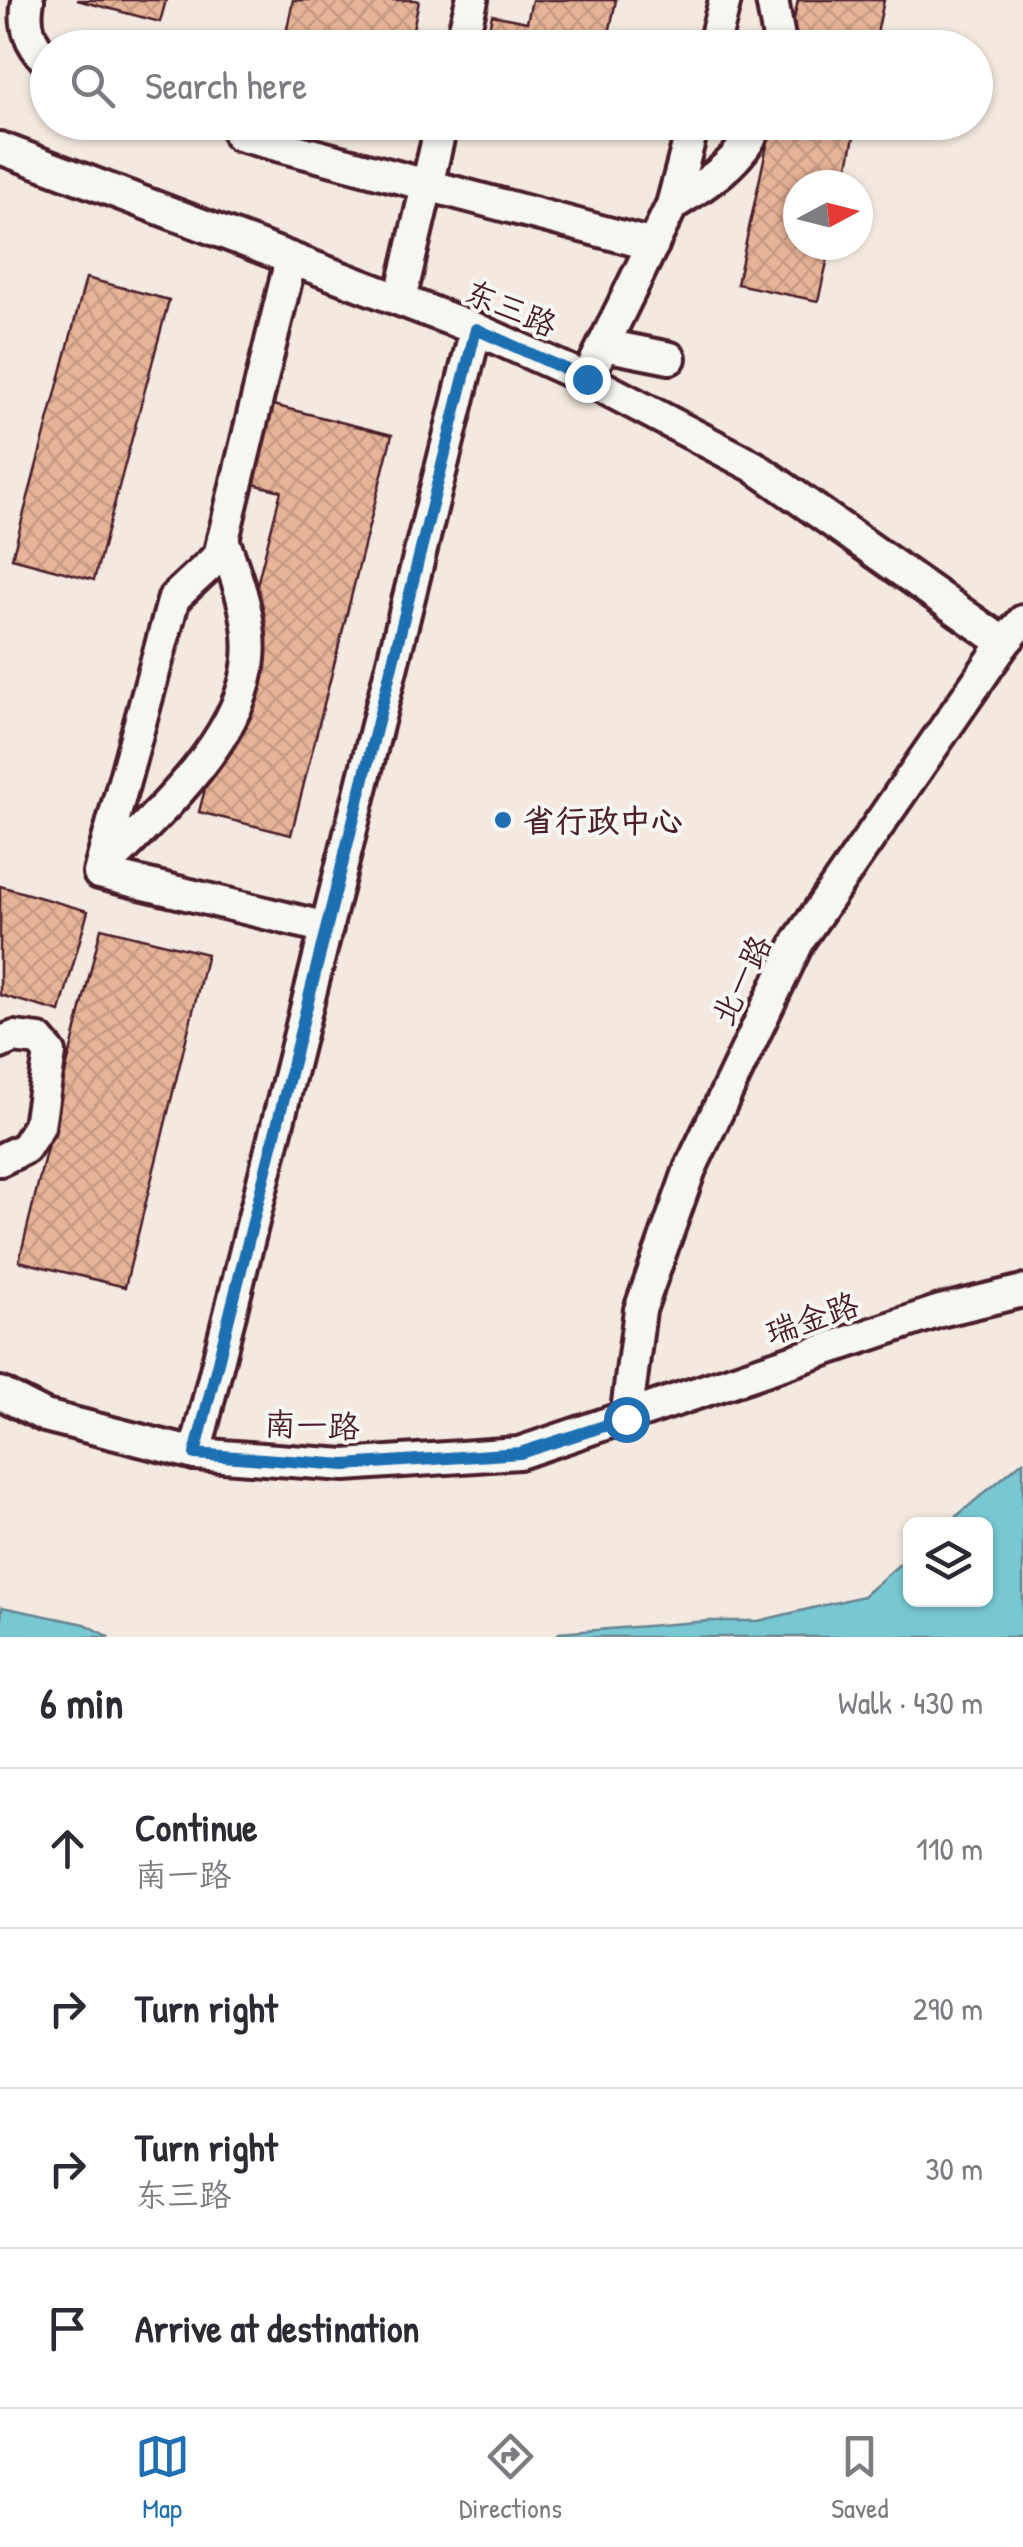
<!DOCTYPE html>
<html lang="en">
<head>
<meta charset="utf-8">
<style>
  body { margin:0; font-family:"Patrick Hand","LXGW WenKai TC",sans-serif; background:#f7f7f7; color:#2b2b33 }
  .controls { position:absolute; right:30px; bottom:30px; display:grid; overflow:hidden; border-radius:15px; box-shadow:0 2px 8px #0004 }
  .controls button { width:90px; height:90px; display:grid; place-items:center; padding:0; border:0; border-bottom:2px solid #e1e1e2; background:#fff; color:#2b2b33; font:50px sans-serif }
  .compass { position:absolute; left:783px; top:170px; width:90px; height:90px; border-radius:50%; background:#fff; box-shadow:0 2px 8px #0004; rotate:83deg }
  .stop { position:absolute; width:30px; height:30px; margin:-22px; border:8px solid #1f6fb2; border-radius:50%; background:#fff }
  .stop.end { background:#1f6fb2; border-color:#fff; box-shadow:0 2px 10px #0008 }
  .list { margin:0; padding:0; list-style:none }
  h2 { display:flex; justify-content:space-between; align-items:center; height:130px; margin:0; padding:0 40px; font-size:42px }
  h2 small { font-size:32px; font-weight:400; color:#7c7c81 }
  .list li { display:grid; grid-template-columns:65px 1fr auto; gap:30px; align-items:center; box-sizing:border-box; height:160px; padding:0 40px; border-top:2px solid #e1e1e2 }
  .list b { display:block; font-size:38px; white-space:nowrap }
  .list p { margin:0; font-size:32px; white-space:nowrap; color:#7c7c81 }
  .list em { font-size:32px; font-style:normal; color:#7c7c81 }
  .icon { flex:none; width:55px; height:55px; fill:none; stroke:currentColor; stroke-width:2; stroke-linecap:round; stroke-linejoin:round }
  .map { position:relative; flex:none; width:1023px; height:1637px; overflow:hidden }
  .search { position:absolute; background:#fff; box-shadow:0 2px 8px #0004; left:30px; right:30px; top:30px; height:110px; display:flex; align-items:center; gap:25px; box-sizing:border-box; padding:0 35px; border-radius:55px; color:#7c7c81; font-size:38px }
  .sheet { height:770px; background:#fff }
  nav { display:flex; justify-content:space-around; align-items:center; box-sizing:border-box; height:140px; border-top:2px solid #e1e1e2; background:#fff; font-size:28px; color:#7c7c81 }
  nav a { display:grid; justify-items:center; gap:5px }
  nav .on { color:#1f6fb2 }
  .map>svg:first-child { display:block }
</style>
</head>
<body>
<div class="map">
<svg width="1023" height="1637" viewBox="0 0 1023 1637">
  <defs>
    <pattern id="building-cross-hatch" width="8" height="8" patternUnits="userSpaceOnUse" patternTransform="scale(2.5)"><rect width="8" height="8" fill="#e6b498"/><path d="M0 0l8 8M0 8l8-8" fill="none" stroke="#c79a83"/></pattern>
  </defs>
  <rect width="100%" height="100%" fill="#f3e9e0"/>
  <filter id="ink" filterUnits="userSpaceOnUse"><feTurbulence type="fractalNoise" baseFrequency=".01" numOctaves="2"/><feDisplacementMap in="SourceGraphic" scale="20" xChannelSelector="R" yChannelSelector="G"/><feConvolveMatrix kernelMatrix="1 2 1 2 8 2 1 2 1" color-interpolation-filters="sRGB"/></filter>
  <g filter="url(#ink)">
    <g fill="#78c8d3" stroke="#668490" stroke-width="2.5">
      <path d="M1023,1461V1637H557L559,1633L709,1621H758L863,1596L910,1555V1600H986V1524H947Z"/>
      <path d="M2,1607L85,1624L110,1637H0Z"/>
    </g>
    <g fill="url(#building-cross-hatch)" stroke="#4a1f2b" stroke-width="2.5">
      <path d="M77,0H166L160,22Z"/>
      <path d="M293,0H415L419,1L409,48H283Z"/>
      <path d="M532,0H616L606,48H485L492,15L527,22Z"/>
      <path d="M798,0H884L874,48H788Z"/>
      <path d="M772,122H857L844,185H798V245H831L818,301L737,284Z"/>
      <path d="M86,278L169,300L94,580L12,558Z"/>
      <path d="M265,403L392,435L291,835L199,812L281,491L245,482Z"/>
      <path d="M0,886L88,911L60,1012L0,995Z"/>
      <path d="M101,928L207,954L125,1287L19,1261Z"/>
    </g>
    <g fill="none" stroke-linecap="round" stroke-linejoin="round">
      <g stroke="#4a1f2b" stroke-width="38">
        <g id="minor">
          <path d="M28,0C23,26 30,43 48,62"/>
          <path d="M772,0L779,38L777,48"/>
          <path d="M460,48L472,0"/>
          <path d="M713,48L725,0"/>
          <path d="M239,135L653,245"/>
          <path d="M0,148L476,329L587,379L753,466L1004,643"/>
          <path d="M672,205C706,184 743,161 758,122"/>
          <path d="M291,259L219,556L174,598L99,873L327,928"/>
          <path d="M400,300L442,122"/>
          <path d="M604,345L670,358"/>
          <path d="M587,379L672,205L694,122"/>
          <path d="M102,870C156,814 242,741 249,659C253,619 236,576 223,539"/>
          <path d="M0,1043L14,1037L39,1040L50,1053L39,1126L25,1148L0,1160"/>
          <path d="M0,1393L45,1416L195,1454L345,1465L519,1453L940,1311L1023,1291"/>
          <path d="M626,1419L640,1310L690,1169L799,940L1004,643L1023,621"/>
          <path d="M195,1454L476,329"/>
        </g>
      </g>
      <use href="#minor" stroke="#f6f6f2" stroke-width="30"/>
    </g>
  </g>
  <g fill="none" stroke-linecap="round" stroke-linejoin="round" filter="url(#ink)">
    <path stroke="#1f6fb2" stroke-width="12" d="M587,379L476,329L195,1454L345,1465L520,1453L626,1419"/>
  </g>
  <circle fill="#1f6fb2" stroke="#f6f6f2" stroke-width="4" cx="503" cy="820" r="10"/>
  <g text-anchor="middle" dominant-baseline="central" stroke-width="8" stroke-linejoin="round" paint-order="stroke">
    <g font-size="32" fill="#4a1f2b" stroke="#f6f6f2">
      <text transform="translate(511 308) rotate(23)">东三路</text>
      <text transform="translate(741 980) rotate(-64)">北一路</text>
      <text transform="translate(812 1318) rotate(-19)">瑞金路</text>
      <text transform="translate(312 1425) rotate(2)">南一路</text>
    </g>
    <g font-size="32" font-weight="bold" fill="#4a1f2b" stroke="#f6f6f2" text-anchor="start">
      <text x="523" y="820">省行政中心</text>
    </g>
  </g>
</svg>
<div class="controls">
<button><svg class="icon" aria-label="layers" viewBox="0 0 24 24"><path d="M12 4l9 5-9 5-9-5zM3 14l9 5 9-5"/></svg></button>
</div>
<svg class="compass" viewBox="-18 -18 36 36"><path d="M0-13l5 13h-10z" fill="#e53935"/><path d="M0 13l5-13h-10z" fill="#7c7c81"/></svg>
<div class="stop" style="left:626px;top:1419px"></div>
<div class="stop end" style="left:587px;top:379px"></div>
<div class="search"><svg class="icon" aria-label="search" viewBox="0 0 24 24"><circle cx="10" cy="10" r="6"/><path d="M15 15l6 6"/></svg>Search here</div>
</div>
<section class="sheet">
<h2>6 min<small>Walk · 430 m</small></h2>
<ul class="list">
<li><svg class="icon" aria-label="ahead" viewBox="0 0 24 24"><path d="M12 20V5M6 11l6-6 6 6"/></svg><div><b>Continue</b><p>南一路</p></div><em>110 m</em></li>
<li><svg class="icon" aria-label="right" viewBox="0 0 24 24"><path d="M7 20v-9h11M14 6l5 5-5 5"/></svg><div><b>Turn right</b></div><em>290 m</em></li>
<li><svg class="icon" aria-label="right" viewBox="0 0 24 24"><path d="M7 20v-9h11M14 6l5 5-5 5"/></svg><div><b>Turn right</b><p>东三路</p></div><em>30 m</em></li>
<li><svg class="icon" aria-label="arrive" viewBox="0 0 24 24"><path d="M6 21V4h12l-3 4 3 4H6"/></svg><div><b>Arrive at destination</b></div></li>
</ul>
</section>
<nav>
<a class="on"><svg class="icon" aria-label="map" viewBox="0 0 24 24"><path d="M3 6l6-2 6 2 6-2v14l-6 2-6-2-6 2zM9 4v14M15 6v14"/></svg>Map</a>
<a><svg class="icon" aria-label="directions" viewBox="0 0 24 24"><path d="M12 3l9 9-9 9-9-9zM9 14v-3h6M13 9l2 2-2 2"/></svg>Directions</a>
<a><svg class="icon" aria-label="saved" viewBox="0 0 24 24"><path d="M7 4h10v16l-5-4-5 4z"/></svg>Saved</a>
</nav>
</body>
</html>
